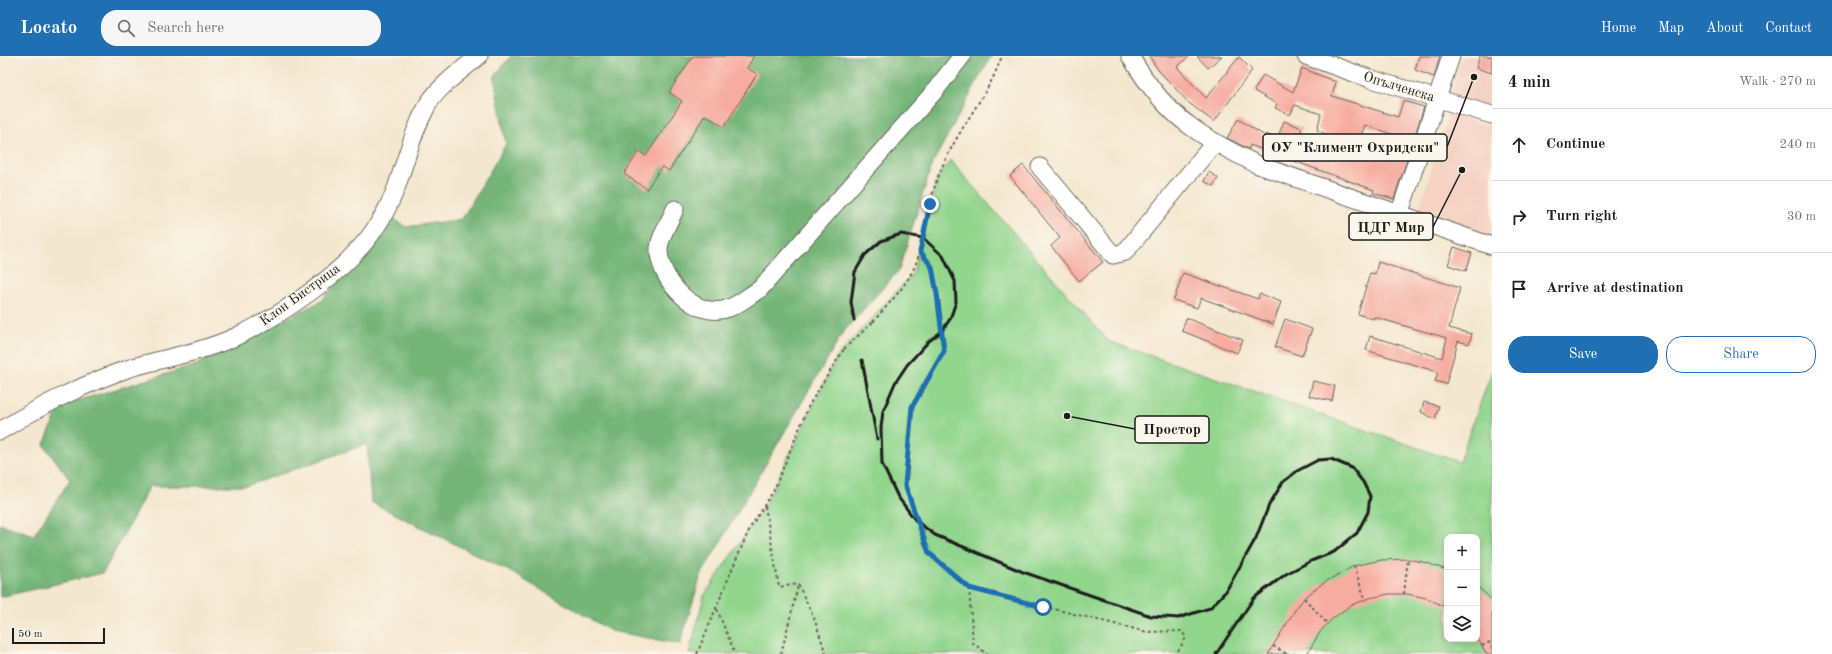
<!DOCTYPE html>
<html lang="en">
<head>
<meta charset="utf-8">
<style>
  body { margin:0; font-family:"Old Standard TT",serif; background:#f6f6f6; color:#202124 }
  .controls { position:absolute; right:12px; bottom:12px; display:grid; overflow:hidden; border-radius:8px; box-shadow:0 2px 10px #0003 }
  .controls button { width:36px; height:36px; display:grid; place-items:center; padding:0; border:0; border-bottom:1px solid #e0e0e0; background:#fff; color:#202124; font:20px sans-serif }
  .scale { position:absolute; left:12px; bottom:10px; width:93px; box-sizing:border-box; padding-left:4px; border:2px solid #1c1c1c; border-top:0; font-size:11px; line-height:14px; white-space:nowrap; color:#1c1c1c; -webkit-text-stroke:3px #fbf7ec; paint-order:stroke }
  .stop { position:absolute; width:12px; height:12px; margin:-9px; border:3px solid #1f6fb2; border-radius:50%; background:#fff }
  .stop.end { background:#1f6fb2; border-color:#fff; box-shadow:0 1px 4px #0008 }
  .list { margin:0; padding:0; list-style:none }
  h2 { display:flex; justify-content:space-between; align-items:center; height:52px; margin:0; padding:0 16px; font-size:17px }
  h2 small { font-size:13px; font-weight:400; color:#757577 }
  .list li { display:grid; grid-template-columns:26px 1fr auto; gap:12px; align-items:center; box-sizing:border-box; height:72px; padding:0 16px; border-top:1px solid #e0e0e0 }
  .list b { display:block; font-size:15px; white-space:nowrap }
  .list em { font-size:13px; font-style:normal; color:#757577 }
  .actions { display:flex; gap:8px; padding:12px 16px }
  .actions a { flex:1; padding:9px 0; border:1px solid #1f6fb2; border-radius:16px; text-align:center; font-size:14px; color:#1f6fb2 }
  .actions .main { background:#1f6fb2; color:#fff }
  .icon { flex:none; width:22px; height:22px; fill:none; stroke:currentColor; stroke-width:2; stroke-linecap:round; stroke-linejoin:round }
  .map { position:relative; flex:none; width:1492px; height:598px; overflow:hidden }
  header { display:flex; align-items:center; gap:24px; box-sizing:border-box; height:56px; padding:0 20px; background:#1f6fb2; color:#fff }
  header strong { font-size:19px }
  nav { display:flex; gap:22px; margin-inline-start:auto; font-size:14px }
  .search { width:280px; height:36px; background:#f6f6f6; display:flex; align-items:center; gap:10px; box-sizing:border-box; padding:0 14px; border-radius:16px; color:#757577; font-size:15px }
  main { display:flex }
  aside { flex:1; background:#fff }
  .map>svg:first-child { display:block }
</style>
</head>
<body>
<header>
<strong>Locato</strong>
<div class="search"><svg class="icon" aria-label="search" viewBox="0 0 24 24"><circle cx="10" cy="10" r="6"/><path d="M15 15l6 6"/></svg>Search here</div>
<nav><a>Home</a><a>Map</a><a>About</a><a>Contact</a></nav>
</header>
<main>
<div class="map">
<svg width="1492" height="598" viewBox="0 0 1492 598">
  <rect width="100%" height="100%" fill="#fbf7ec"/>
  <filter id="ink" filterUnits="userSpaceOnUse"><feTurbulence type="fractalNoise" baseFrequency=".025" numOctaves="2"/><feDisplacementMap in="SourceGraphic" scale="8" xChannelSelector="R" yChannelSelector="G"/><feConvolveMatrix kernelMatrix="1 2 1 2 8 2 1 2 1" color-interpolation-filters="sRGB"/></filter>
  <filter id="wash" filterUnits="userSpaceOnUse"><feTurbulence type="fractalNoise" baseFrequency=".012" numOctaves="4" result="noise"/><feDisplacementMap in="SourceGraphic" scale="16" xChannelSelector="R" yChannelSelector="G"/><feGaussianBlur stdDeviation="0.9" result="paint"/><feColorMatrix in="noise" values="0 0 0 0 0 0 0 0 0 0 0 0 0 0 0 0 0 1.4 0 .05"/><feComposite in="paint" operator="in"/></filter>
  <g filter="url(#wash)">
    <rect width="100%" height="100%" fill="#f4e7cf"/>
    <g fill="#f5d2c3">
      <path d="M1462,0H1492V55L1449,41Z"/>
      <path d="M1449,57L1492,71V179L1418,156Z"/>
    </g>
    <path fill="#92d58d" stroke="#577854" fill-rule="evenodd" d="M950,104L1108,285L1459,406L1492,315V598H689L704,540L765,449L837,301L913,217L937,123ZM1447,481H1477V583H1447Z"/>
    <path fill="#75b678" stroke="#48694a" d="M511,0H991L932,108L899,214L843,276L701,519L680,588L611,575L509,515L371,446L367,388L246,430H150L103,517L0,541V468L34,479L70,424L44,389L60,350L196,309L321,245L391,161L406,171L462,163L506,88L494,21Z"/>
    <g id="blocks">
      <g fill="#f6ada0" fill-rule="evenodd">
        <path d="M693,0H754L747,12L757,18L724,71L705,59L669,115L662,110L647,133L624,118L639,95L646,100L682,45L669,36Z"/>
        <path d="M1149,0H1189L1177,11L1206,42L1239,1L1252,14L1214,66L1189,47L1159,15Z"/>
        <path d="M1197,0H1222L1208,12Z"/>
        <path d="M1419,0H1440L1434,21L1415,14Z"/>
        <path d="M1480,0H1492V17L1476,12Z"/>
        <path d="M1302,12L1336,26L1332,40L1398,61L1403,45L1424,51L1394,143L1373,137L1374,134L1250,89L1249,93L1227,82L1238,63L1265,80L1266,78L1277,83L1284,65L1302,72L1295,89L1318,97L1324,77L1317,74L1321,58L1295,49L1290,59L1275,52L1277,48L1254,35L1263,19L1293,36ZM1365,69L1392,78L1386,97L1358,88Z"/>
        <path d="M1023,109L1103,206L1079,225L1051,190L1060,182L1010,120Z"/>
        <path d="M1209,116L1218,122L1213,130L1204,125Z"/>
        <path d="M1454,191L1472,197L1466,215L1448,209Z"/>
        <path d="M1378,206L1460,232L1449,272L1472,278L1469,288L1458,285L1446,328L1435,325L1438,316L1366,294L1370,280L1442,302L1447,282L1374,261L1373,263L1358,258L1370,217L1375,218Z"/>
        <path d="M1183,217L1258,243L1260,238L1281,246L1273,268L1201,242L1197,252L1174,244Z"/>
        <path d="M1186,262L1243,284L1237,297L1182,275Z"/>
        <path d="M1285,263L1312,273L1302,300L1275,291Z"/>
        <path d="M1313,325L1335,330L1332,345L1309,340Z"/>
        <path d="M1424,346L1439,350L1435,363L1421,356Z"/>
        <path d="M1408,503L1427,507L1447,514V552L1427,542L1407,538H1389L1370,542L1351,549L1332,563L1320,576L1307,598H1268L1295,554L1304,542L1323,527L1354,510L1381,504Z"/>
        <path d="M1477,530L1492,544V598H1486L1477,581Z"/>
      </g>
    </g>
  </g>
  <g filter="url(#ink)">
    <use href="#blocks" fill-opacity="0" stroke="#68635b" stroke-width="1"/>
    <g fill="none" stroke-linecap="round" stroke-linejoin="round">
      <g stroke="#68635b" stroke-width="19">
        <g id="minor">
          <path d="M1130,0C1145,25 1166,53 1190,70C1211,86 1235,97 1258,109L1492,190"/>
          <path d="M1306,0L1368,22L1492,59"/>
          <path d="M1040,111L1113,199L1125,196L1215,86"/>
          <path d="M675,153C670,165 658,183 659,196C661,226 697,265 729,252C740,248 750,239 760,233L933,37L962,0"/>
          <path d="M1399,159L1451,0"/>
          <path d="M0,375C38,351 88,326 130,312C164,302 202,296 235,281C273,264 327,228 355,197C372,180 386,157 395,135C406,105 412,77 428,48C440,29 462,14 479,0"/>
        </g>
      </g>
      <g stroke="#68635b" stroke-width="2" stroke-dasharray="3 3" stroke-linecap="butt">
        <path d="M920,195L932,211L937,238L944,295L912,351L905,429L929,497L969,532L1147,576L1182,575L1186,582L1176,598"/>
        <path d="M873,266C887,249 906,231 915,210C926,181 927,150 938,121C950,89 971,60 988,31C994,21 998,10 1002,0"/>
        <path d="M765,450L779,531L798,528L814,562L826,598"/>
        <path d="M1354,510L1365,543"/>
        <path d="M969,532L973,587L987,598"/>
        <path d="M1404,538L1408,503"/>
        <path d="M1304,542L1327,567"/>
        <path d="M717,553L735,598"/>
        <path d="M1273,590L1287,598"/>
        <path d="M1482,590L1492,585"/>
        <path d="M697,598L738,499L750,472L774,434L809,349L844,293"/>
        <path d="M781,598L798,530"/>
      </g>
      <use href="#minor" stroke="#fff" stroke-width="17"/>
      <g stroke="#1c1c1c" stroke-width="3">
        <path d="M854,264L851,246L855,216L865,199L881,185L901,178L923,182L943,200L955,225L956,246L950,263L942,275L929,285L907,309L895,327L883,355L881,372L882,408L898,441L916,465L935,479L1023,516L1151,560L1178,562L1210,552L1226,535L1256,482L1269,449L1283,426L1297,415L1318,404L1331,403L1352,412L1363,426L1370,440L1368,456L1357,477L1334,496L1311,505L1286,518L1254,542L1216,598"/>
        <path d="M862,304L877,383"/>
      </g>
      <path stroke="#68635b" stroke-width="2" stroke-dasharray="3 3" stroke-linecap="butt" d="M844,293L873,266"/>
    </g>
  </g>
  <g fill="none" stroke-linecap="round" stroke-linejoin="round" filter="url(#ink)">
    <path stroke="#1f6fb2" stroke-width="5" d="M930,148L920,195L932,211L937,238L944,295L912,351L905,429L929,497L969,532L1043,551"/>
  </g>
  <g text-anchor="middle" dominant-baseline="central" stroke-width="3" stroke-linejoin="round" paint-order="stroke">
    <g font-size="14" fill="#1c1c1c" stroke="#fbf7ec">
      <text transform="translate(1399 31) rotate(17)">Опълченска</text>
      <text transform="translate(300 239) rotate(-36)">Клон Бистрица</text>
    </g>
  </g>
  <path fill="none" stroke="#1c1c1c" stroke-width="1.5" d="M1474 21L1447 91M1462 114L1433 171M1067 360L1135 373"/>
  <g fill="#1c1c1c" stroke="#fbf7ec" stroke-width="1.5">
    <circle cx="1474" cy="21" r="4"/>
    <circle cx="1462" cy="114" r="4"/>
    <circle cx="1067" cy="360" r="4"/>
  </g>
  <g fill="#fbf7ec" stroke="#1c1c1c" stroke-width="1.5">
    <rect x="1263" y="78" width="184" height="27" rx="4"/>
    <rect x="1349" y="157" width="84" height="27" rx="4"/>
    <rect x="1135" y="360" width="74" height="27" rx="4"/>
  </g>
  <g font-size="15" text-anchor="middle" font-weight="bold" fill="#1c1c1c">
    <text x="1355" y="96">ОУ "Климент Охридски"</text>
    <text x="1391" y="176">ЦДГ Мир</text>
    <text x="1172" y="378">Простор</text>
  </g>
</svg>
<div class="controls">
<button>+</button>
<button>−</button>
<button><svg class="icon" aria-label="layers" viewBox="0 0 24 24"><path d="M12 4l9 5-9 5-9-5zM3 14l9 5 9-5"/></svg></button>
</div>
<div class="scale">50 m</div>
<div class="stop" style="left:1043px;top:551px"></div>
<div class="stop end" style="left:930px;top:148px"></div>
</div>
<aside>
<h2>4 min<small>Walk · 270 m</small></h2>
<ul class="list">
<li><svg class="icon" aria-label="ahead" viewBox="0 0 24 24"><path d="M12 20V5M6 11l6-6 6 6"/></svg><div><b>Continue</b></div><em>240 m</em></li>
<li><svg class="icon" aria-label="right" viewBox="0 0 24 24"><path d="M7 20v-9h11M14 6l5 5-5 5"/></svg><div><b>Turn right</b></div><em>30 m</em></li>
<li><svg class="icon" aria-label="arrive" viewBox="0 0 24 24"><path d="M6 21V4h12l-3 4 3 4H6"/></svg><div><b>Arrive at destination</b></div></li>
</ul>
<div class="actions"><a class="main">Save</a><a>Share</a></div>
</aside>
</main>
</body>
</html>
